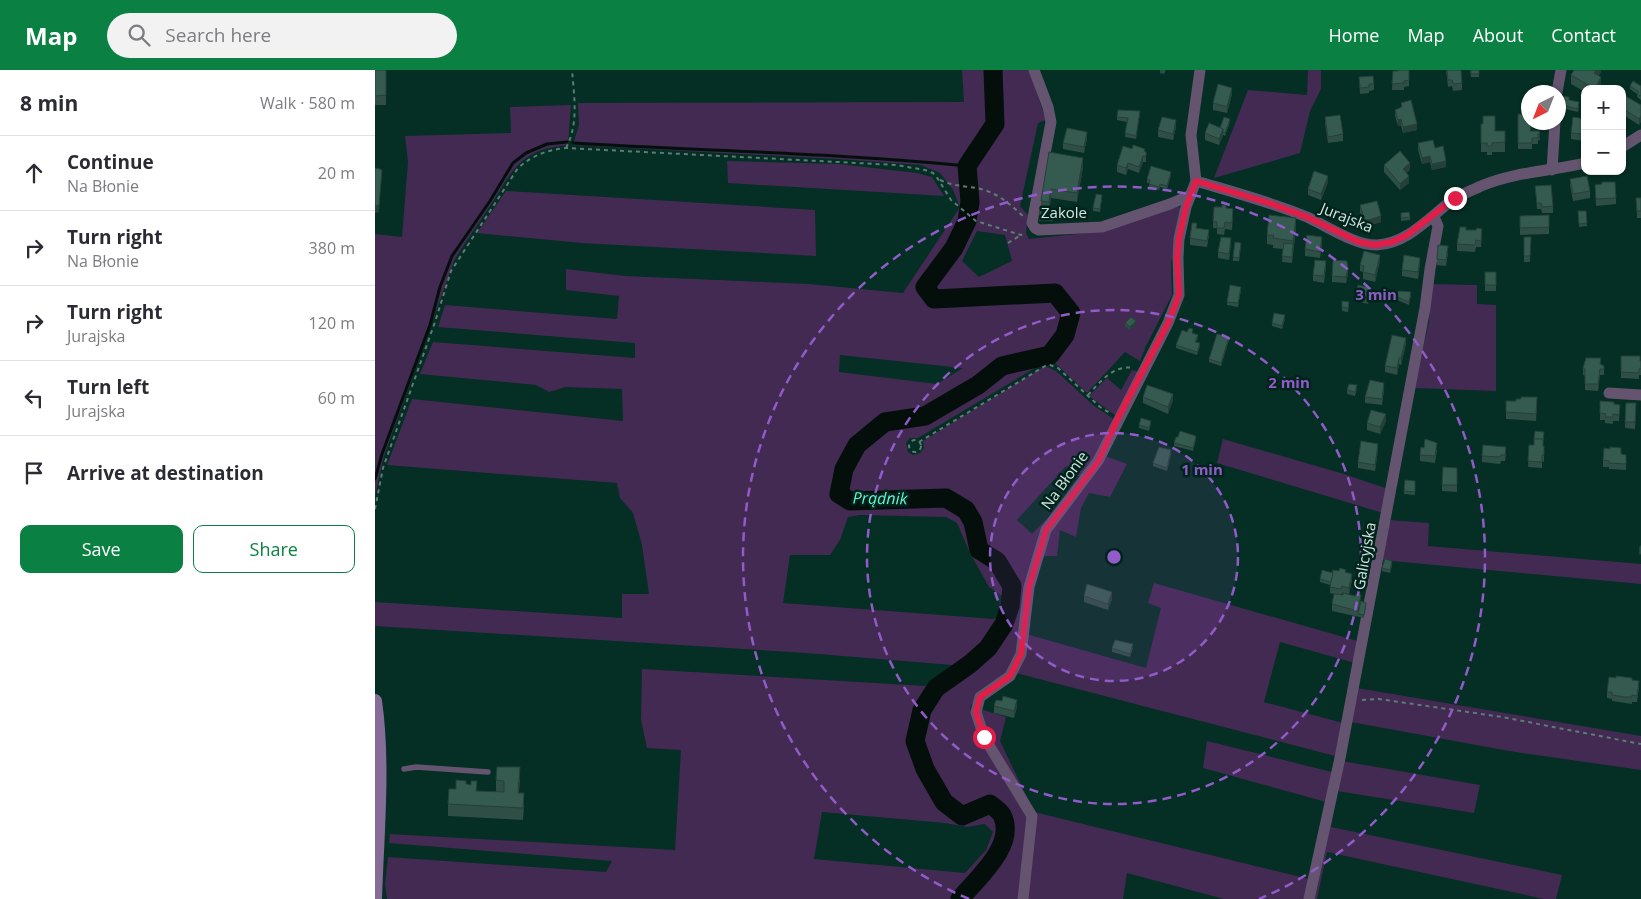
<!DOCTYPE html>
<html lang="en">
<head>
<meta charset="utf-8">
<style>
  body { margin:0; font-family:"Open Sans",sans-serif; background:#f2f2f3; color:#2b2b33 }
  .controls { position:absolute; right:15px; top:15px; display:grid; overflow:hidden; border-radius:10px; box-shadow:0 1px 4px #0004 }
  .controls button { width:45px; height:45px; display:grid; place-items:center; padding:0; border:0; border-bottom:1px solid #e1e1e2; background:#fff; color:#2b2b33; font:25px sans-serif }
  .compass { position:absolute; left:1146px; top:15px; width:45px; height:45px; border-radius:50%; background:#fff; box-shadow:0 1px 4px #0004; rotate:222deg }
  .stop { position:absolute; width:15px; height:15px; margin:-11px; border:4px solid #e11d48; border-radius:50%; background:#fff }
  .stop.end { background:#e11d48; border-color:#fff; box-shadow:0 1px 5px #0008 }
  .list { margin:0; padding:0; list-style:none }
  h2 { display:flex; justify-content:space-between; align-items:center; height:65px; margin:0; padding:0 20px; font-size:21px }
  h2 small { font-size:16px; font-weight:400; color:#7c7c81 }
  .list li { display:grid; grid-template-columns:32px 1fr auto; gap:15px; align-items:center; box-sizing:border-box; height:75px; padding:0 20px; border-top:1px solid #e1e1e2 }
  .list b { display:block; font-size:19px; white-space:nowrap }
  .list p { margin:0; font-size:16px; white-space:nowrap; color:#7c7c81 }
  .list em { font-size:16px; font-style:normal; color:#7c7c81 }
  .actions { display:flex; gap:10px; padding:15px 20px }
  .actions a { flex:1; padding:11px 0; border:1px solid #0b8043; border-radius:10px; text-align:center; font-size:18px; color:#0b8043 }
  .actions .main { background:#0b8043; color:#fff }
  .icon { flex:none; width:28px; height:28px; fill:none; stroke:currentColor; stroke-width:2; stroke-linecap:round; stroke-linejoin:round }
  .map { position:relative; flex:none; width:1266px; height:829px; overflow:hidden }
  header { display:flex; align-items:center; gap:30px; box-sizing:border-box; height:70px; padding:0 25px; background:#0b8043; color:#fff }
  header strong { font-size:24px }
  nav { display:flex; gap:28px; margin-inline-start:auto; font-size:18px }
  .search { width:350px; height:45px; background:#f2f2f3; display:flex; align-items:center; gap:12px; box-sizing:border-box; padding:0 18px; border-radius:28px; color:#7c7c81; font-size:19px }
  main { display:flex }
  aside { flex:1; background:#fff }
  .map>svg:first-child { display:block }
</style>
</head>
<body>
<header>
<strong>Map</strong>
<div class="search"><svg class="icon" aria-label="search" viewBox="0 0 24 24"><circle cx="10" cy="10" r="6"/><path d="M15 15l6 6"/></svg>Search here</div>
<nav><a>Home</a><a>Map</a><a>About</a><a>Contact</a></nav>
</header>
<main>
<aside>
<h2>8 min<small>Walk · 580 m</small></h2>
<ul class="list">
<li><svg class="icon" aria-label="ahead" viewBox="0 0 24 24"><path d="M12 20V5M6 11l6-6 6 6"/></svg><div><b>Continue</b><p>Na Błonie</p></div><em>20 m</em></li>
<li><svg class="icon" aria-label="right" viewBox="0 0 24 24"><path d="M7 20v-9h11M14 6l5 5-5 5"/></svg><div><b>Turn right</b><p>Na Błonie</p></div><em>380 m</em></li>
<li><svg class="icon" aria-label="right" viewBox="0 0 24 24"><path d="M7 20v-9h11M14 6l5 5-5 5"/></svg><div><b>Turn right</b><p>Jurajska</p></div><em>120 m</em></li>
<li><svg class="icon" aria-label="left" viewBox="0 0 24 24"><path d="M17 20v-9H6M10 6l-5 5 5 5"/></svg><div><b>Turn left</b><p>Jurajska</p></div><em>60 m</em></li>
<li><svg class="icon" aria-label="arrive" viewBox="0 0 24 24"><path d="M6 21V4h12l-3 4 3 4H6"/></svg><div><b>Arrive at destination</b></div></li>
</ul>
<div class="actions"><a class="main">Save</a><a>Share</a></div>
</aside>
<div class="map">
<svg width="1266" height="829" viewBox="0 0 1266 829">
  <rect width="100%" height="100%" fill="#052e25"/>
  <g fill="#422a52" fill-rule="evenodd">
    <path d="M587,0H654L671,50L663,53L645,136L653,145L651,163L654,169L730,161L803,136L807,140L796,193L797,225L771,276L765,291L750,282L712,323L680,293L670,292L543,368H535L531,373L533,382L538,385L545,383L549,378L548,371L670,296L681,301L718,335L740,350L719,391L706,408L691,396L642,450L657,464L679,441L640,585L633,601L604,621L595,638L600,656L653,745L644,829H12L10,814L13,787L231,802L237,791L14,773L15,764L300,780L306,680L272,678L266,650L267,599L550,616L577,595L431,583L0,556V532L247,548V524H274L267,475L258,443L245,428L242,413L12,395L37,329L248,351L247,319L191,317L174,322L161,315L45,304L58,272L260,288V273L63,257L70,235L242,249L244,226L191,220V199L250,206L434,214L528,223L585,137L578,120L565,103L546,95L462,89L198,75L204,55L203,33L589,32ZM602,161L630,165L637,191L604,207L587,191ZM465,285L587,298H588L562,314L464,302ZM485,445L571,447L582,453L595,483L614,517L630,528L627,542L619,549L408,533L415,485H455L465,470L473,447ZM447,742L570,753L592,757L610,754L618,762L611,780L590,803L439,789Z"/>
    <path d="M933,0H946V19L935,41L925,83L839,108L873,20L932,25Z"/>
    <path d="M196,35L193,75C180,77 167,78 156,85C135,97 126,121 113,139C102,157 89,173 79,191L9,386L0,426V164L27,167L33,92L30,66L136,63L135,37Z"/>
    <path d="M352,91L464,94L542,103L557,107L569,126L353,113Z"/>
    <path d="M131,121L440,140L441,186L207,173L102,163Z"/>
    <path d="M1055,214L1102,215V234L1121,235V321L1039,318L1054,252Z"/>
    <path d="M757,300L765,302L741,346L714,326L732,308L746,320Z"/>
    <path d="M848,369L969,404L1013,419L1008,443L842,393Z"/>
    <path d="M730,386L752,394L735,427L714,423L706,438L701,467L685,460L682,486H667L676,462L727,395Z"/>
    <path d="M1014,450L1054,453L1053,476L1266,494V514L1006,490Z"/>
    <path d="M779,513L986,572L980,593L905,572L889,632L968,653L982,618L1266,666V700L1134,681L976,652L967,691L1105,715L1099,743L962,721L956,757L1187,805L1181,829H1169L952,782L942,829H849L752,803L748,829H650L660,755L612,666L605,639L631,647L625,671L659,742L934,809L951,732L828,698L832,671L957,702L960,686L641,603L651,564L771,598L786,538L773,533Z"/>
  </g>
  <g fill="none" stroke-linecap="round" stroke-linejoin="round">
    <g stroke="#040f0c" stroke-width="3">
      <path d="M198,73C329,81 461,83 592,96"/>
      <path d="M0,409L7,384L55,255L65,217L77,186L115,131L138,93L151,83L172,74L192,72"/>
    </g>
    <path stroke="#040f0c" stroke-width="19" d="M585,829C602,808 642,775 627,745C625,741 619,737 615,734L587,746L569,732L550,699L540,671L547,640L561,618L595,594L613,578L629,554L635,536L637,516L622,491L604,480L598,452L591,440L571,428L475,431L464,424L469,399L482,375L510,352L550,346L603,315L627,296L675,285L690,265L696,243L680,223L559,229L550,217L579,178L592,151L595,132L592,96L620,54L618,0"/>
    <g stroke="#5c7c74" stroke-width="2" stroke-dasharray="4 4" stroke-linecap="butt">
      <path d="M191,78C204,54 199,25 197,0"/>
      <path d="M565,110C582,118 596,115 612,121C626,126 637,136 648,146"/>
      <path d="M633,173L646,165"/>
      <path d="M713,325C725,312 739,294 759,298"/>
      <circle cx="540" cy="376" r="6"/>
      <path d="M544,372L670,296L675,295L683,298L725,337L735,343"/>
      <path d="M0,439L8,398L60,252L76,201L143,98C158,85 172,80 191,78L521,95L550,100L558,103L563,109L576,130L601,151L646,165L651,163"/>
      <path d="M987,630L1004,629L1127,647L1266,674"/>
    </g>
    <path stroke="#64546f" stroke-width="5.5" d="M29,699L41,697L113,702"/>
    <g stroke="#64546f" stroke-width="11">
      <path d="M659,0L673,37L676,52L657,153L660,158L664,160L727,157L795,134L816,125"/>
      <path d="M1182,22L1186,0"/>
      <path d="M1247,77L1266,65"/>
      <path d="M1177,100L1180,52"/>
      <path d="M821,111C858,122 896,132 932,147C952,156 981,176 1002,175C1034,173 1055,146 1079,129C1087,124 1098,120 1106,116C1139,102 1176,101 1210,93"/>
      <path d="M1234,323L1266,325"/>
      <path d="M648,829L657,746L609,667L601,642L605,627L635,606L646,584L654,517L671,460L723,391L793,253L804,225L803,188L804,169L811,137L821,111L816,65L825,0"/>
      <path d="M934,829L965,688L1050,238L1055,199L1063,156L1059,147"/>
    </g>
    <path stroke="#866d98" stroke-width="14" d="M0,631C9,694 2,765 0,829"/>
  </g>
  <g fill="#2e4e46">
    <rect x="0" y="0" width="11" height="35"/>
    <path d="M785,0H791L789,4L785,3Z"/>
    <path d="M1034,0V16L1029,17V20H1017L1018,1Z"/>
    <path d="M1071,0L1087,13V20L1078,21L1077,16L1073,17Z"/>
    <path d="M1095,0L1104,4V7H1096Z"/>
    <path d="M1226,0V2L1223,6L1226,17L1225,19H1210V22L1196,14V5Z"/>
    <path d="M984,7L999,14V20L994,21V23L985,24Z"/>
    <path d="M1255,16H1266V30L1262,27V24L1255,19Z"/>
    <path d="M857,24L852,43L838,40V33Z"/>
    <path d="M1247,24L1266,35L1264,55L1250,46L1248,50L1247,49Z"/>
    <path d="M1194,30L1204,36L1203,42L1186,38V35Z"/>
    <path d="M1026,33L1042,60L1028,63L1026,56H1023L1020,46V40L1026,38Z"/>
    <path d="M765,44L761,69L750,67L752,52L742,50V47Z"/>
    <path d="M1143,44L1149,46L1154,52H1157L1156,61H1164L1165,70H1163V74H1157V79H1143Z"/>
    <path d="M950,47L968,64V71L953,73L950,54Z"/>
    <path d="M1210,49L1209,71L1196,69V63Z"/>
    <path d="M855,52L850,66L848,65L844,75L830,70V63Z"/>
    <path d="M1106,54L1120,61H1130V82H1117V85H1112V82H1106Z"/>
    <path d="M801,57L798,70L783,67V60Z"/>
    <path d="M712,68L709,83L688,79V73Z"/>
    <path d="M1043,73L1060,78L1071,97L1057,100L1055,92L1047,94L1043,80Z"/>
    <path d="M674,82L708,98L702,132L676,128L674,142L672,141V145H678V151H664L665,141H668L666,140V131Z"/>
    <path d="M770,82H771V92H768L764,103L753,99L751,105L742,102V95Z"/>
    <path d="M1009,95L1035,100L1031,103L1034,113L1025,120L1009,102Z"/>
    <path d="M796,105L792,119L785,117L784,120L774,117V113H772V109Z"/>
    <path d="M1195,109L1215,121V128L1198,131L1195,115Z"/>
    <path d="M953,112L946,130L933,125V119Z"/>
    <path d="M1227,114L1241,128V134L1221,136L1220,115Z"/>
    <path d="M1160,116L1178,136V143H1167L1166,139H1162Z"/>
    <path d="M727,128L725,142L718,141V138Z"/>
    <path d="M1261,128H1266V148H1262Z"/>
    <path d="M985,135L1006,152L990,157L985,142Z"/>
    <path d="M851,138L858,145L857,160L850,159L849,165L842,164V158H838V151Z"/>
    <path d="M1203,141H1211L1212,156L1204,157Z"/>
    <path d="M1026,143L1035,147V150L1026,151Z"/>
    <path d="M1174,145V164L1145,165V146Z"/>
    <path d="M822,158L834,166L832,177L815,175V168Z"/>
    <path d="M921,158L917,193L907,192L908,179L898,178V175L892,174V165Z"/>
    <path d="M1091,160L1107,165L1106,177H1101L1100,182L1082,181V174Z"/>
    <path d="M1149,167H1156L1155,192H1149Z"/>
    <path d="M947,174L945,188L930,186V179Z"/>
    <path d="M856,175L854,190L843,188V182Z"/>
    <path d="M866,176L864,191H858V187Z"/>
    <path d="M1073,183L1071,196L1062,195V189Z"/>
    <path d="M1005,191L1000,212L988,209V202L985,201V195Z"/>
    <path d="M1045,194L1043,209L1027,206V200Z"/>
    <path d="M951,197L949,213L938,211V205Z"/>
    <rect x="1110" y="202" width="11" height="19"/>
    <path d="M973,204L971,213L957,212V206Z"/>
    <path d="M866,220L863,237L852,235V232Z"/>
    <path d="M981,225H996L993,234L981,231Z"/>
    <path d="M1036,225L1034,235L1022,230V227Z"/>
    <path d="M974,235L973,242L967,241V237Z"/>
    <path d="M910,249L907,259L897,256V253Z"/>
    <path d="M750,253L761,255L755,260L750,256Z"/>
    <path d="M812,262L818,263V264L823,268L821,272L825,276L822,285L801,278V275Z"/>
    <path d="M854,270L846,296L834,292V289Z"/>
    <path d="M1031,274L1026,295L1024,294L1022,305L1010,302V296Z"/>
    <path d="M1246,286L1266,291V305H1264V309L1246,308Z"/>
    <path d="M1225,294L1229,296V305H1225L1223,321L1210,320V306L1208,305V298Z"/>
    <path d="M982,319L980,326L972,324V320Z"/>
    <path d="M1009,320L1007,335L990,333V327Z"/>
    <path d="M768,327L798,330L793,344L768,333Z"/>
    <path d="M1131,331L1162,333L1161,351L1131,349Z"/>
    <path d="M1239,334L1245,335L1244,351H1238V354L1230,353V350H1225V343Z"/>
    <path d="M1261,340L1260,359L1250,358V352Z"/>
    <path d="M1011,351L1005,364L992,360V353Z"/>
    <path d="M776,354L774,361L764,358V355Z"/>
    <path d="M1169,362L1168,376L1169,382V392L1167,391V398L1153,397L1154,375H1159Z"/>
    <path d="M821,369L818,381L799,376V373Z"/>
    <path d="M1049,378L1062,380L1060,393L1045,391V385Z"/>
    <path d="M1003,380L1000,401L983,398V392Z"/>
    <path d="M796,384L792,401L778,396V393Z"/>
    <path d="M1131,384L1130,391H1126L1125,394L1107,392V386Z"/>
    <path d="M1246,385H1251V400L1234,399V397H1228V390Z"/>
    <path d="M1082,398V422L1067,421V415Z"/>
    <path d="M1030,410L1040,411V425L1029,424Z"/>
    <path d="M1017,495L1015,503L1007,501V498Z"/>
    <path d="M971,502L977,510L974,524L967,523L966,525L986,531L991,536L989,548L957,541V534L959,524L955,523V515L945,512V509L958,503Z"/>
    <path d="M709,526L737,529L733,540L709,532Z"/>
    <path d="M737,578H758L755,587L737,582Z"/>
    <path d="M1257,610L1264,618L1262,632H1257V634L1237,631V629L1232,628V622Z"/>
    <path d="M619,636L642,637L639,648L619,643Z"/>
    <path d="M145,709L144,723L149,736L148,750L73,746V734L81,719L91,714L96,715L102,721L121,722V710Z"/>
  </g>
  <g fill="#254039">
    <path d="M1221,0H1226V2L1219,13V3Z"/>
    <path d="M1226,7V17L1225,19H1220Z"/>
    <path d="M857,18V24L852,43V37Z"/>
    <path d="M1250,40V46L1248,50V44Z"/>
    <path d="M1266,46V52L1264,55V49Z"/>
    <path d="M855,49V52L850,66V63Z"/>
    <path d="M1026,49V56H1023V50Z"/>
    <path d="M801,50V57L798,70V64Z"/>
    <path d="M1042,54V60L1028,63V57Z"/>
    <path d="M848,59V65L844,75V69Z"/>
    <path d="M712,62V68L709,83V77Z"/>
    <path d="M768,86V92L764,103V97Z"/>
    <path d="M1055,86V92L1047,94V88Z"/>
    <path d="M708,88V98L702,132V123Z"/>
    <path d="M1071,91V97L1057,100V94Z"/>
    <path d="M753,93V99L751,105V98Z"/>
    <path d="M1035,93V100L1028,105V99Z"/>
    <path d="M7,100L4,142L0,143V136Z"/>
    <path d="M796,102V105L792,119V116Z"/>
    <path d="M953,106V112L946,130V124Z"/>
    <path d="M1034,106V113L1025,120V114Z"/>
    <path d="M676,119V128L674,142V132Z"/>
    <path d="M1006,146V152L990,157V151Z"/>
    <path d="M921,148V158L918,180V171Z"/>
    <path d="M947,167V174L945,188V182Z"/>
    <path d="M856,168V175L854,190V184Z"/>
    <path d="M1005,185V191L1000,212V205Z"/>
    <path d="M1045,188V194L1043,209V202Z"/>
    <path d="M973,198V204L971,213V207Z"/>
    <path d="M996,218V225L993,234V228Z"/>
    <path d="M761,251V255L755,260V257Z"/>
    <path d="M854,267V270L846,296V293Z"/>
    <path d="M1031,268V274L1026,295V288Z"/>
    <path d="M1024,288V294L1022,305V298Z"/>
    <path d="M1225,299V305L1223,321V314Z"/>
    <path d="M798,324V330L793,344V337Z"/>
    <path d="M1011,344V351L1005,364V357Z"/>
    <path d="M1003,374V380L1000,401V395Z"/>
    <path d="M977,504V510L974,524V518Z"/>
    <path d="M737,522V529L733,540V534Z"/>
    <path d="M642,630V637L639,648V641Z"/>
  </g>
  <g fill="#355b51" stroke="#254039">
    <path d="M0,0H11V25L0,26Z"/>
    <path d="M1023,0H1034V10L1029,11V13L1017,14L1018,1H1023Z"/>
    <path d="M1072,0H1086L1087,13L1078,14L1077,10H1073Z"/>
    <rect x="1096" y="0" width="8" height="4"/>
    <path d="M1199,0H1221L1219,3L1226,7L1220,19L1196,5Z"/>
    <path d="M998,6L999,14H994V17L985,18L984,7Z"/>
    <path d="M1258,11L1266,16V26L1262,24L1264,22L1255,16Z"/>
    <path d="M843,14L857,18L852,37L838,33Z"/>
    <path d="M1247,24L1266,35V46L1264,49L1250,40L1248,44L1247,43Z"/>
    <path d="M1188,26L1194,27V30L1204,32L1203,39L1186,35Z"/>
    <path d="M1036,30L1042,54L1028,57L1026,49L1023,50L1020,40L1027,37L1026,33Z"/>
    <path d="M743,40L765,41L761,66L750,63L753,48L742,47Z"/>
    <path d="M1143,44H1149V46H1151V44H1154V52H1155L1156,54L1155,61H1164L1165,64H1163V68H1157V73H1143Z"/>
    <path d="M965,45L968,64L953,67L950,47Z"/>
    <path d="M1108,46H1120V61H1130V72L1117,73V76H1112V73H1106V54H1108Z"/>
    <path d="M787,47L801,50L798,64L783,60Z"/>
    <path d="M849,47L855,49L850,63L848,62V59L845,58Z"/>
    <path d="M1198,47L1210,49L1209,64L1196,63Z"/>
    <path d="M834,53L848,59L844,69L830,63Z"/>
    <path d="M692,58L712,62L709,77L688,73Z"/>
    <path d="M1058,70L1060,78L1068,76L1071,91L1057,94L1055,86L1047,88L1043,73Z"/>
    <path d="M758,75L770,79L769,81L771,82V86H768L764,97L753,93L751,98L742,95L748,76L757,79Z"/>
    <path d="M1025,81L1035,93L1028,99L1034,106L1025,114L1009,95Z"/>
    <path d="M674,82L708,88L702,123L676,119L674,132L666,131Z"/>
    <path d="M776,96L796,102L792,116L785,114L784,117L774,114L775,110L772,109Z"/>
    <path d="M2,98L7,100L4,135L0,136V99Z"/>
    <path d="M939,101L953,106L946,124L933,119Z"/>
    <path d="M1212,106L1215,121L1198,124L1195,109Z"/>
    <path d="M1227,112H1240L1241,128L1221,129L1220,115L1227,114Z"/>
    <path d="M1176,115L1178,136L1167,137L1166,133H1162L1160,116Z"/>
    <path d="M721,124L727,125L725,139L718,138Z"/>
    <path d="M1261,128H1266V141H1262Z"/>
    <path d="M1002,131L1006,146L990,151L985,135Z"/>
    <path d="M847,135H851V138L858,139L857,153L850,152L849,158H842V152L838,151L839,137H847Z"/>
    <path d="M665,141H672V145H678V148L664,147Z"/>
    <path d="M1203,141H1211L1212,153L1204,154Z"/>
    <path d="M1034,142L1035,147L1026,148V143Z"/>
    <path d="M894,145L921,148L918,171L898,168L899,165H892Z"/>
    <path d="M1174,145V157L1145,158V146Z"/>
    <path d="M817,153H822L821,158L834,160L832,171L815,168Z"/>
    <path d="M1085,157H1091V160H1101L1102,158L1107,159L1106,171L1101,170L1100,175L1082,174Z"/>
    <path d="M932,165L947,167L945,182L930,179Z"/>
    <path d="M846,167L856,168L854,184L843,182Z"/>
    <path d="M1149,167H1156L1155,186H1149Z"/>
    <path d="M860,172L866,173L864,188L858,187Z"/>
    <path d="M909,173L918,174L917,187L907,186Z"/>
    <path d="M1063,175L1073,176L1071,190L1062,189Z"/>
    <path d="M989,181L1005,185L1000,205L988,202L989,196L985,195Z"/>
    <path d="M1029,185L1045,188L1043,202L1027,200Z"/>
    <path d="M940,190L951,191L949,206L938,205Z"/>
    <path d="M958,190L972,191L973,198L971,207L957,206Z"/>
    <rect x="1110" y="202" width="11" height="13"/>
    <path d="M855,215L866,217L863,233L852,232Z"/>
    <path d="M983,215L996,218L993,228L981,225Z"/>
    <path d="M1023,221L1036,222L1034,232L1022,227Z"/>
    <path d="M967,231L974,232L973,238L967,237Z"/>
    <path d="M899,243L910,245L907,256L897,253Z"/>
    <path d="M756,247L761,251L755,257L750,253Z"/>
    <path d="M814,258L818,259L817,263L823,265L820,272L825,273L822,282L801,275L807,260L812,262Z"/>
    <path d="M842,264L854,267L846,293L834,289Z"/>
    <path d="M1017,265L1031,268L1026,288H1024L1022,298L1010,296Z"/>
    <path d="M1246,286H1265V291H1266V299H1264V303L1246,302Z"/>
    <path d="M1211,288H1226L1225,294L1229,296V299H1225L1223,314H1210V299L1208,298Z"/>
    <path d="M995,310L1009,313L1007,329L990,327Z"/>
    <path d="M974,314L982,315L980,322L972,320Z"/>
    <path d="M772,315L798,324L793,337L768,327Z"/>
    <path d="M1146,327H1162L1161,344L1131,342V331H1141V329H1146Z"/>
    <path d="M1225,331L1239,332V334L1245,335L1244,345L1238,344V347H1230L1231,344L1225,343Z"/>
    <path d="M1251,333H1261L1260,352H1250Z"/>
    <path d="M996,340L1011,344L1005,357L992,353Z"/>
    <path d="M766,348L776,351L774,358L764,355Z"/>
    <path d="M805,361L821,366L818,378L799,373L801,367H803Z"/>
    <path d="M1160,361L1169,362L1168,370L1159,369Z"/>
    <path d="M1050,369L1062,373L1060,386L1045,385L1046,377L1049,378Z"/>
    <path d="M1159,369H1168V376H1169V385H1167V392L1153,391L1154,375H1159Z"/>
    <path d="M986,371L1003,374L1000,395L983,392Z"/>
    <path d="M1108,375L1131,377L1130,385H1126L1125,387L1107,386Z"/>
    <path d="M784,377L796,380L792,398L778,393Z"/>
    <path d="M1235,377L1246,378V384L1251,385V394L1234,393V391L1228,390L1229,378L1235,379Z"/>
    <path d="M1068,397L1082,398V415H1067Z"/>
    <path d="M1030,410L1040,411V422L1029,421Z"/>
    <path d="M1265,476H1266V484H1264Z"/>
    <path d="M1010,489L1017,491L1015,500L1007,498Z"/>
    <path d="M965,498L971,500L970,502L977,504L974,518L967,516L966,519L955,517L958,500L964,501Z"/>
    <path d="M947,500L958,503L956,512L945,509Z"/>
    <path d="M712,514L737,522L733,534L709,526Z"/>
    <path d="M968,523L980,526L981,524L986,525L983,541L957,534L959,524L968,525Z"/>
    <path d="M986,531L991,533L989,545L983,544Z"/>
    <path d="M740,570L758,574L755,584L737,578Z"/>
    <path d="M1241,606L1257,608V610L1264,611L1262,626L1257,625V627H1250L1237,625V622H1232L1234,607L1241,608Z"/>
    <path d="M628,626L642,630L639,641L619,636L621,630L627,631Z"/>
    <path d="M122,697H145L143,723H149L148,738L73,734L74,719H81V710L91,711V714L96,715V711H102L101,721L129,722V711L121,710Z"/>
  </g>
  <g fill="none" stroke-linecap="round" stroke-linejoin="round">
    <path stroke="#e11d48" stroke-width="6" d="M609,667L601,642L605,627L635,606L646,584L654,517L671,460L723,392L743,348L793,253L804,225L802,188L804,168L811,137L821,111L894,133L932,147L984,172L1000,175L1017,172L1032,165L1080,128"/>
  </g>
  <circle cx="739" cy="487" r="124" fill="#915bc8" fill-opacity=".12"/>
  <g fill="none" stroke="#915bc8" stroke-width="2.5" stroke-dasharray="9 6">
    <circle cx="739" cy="487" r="124"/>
    <circle cx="739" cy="487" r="247"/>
    <path d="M594 829A371 371 0 1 1 884 829"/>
  </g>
  <g text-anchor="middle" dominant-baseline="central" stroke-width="5" stroke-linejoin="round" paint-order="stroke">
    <g font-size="15" fill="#d3e7e1" stroke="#00241c">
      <text x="689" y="142">Zakole</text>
      <text transform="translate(972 147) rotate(22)">Jurajska</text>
      <text transform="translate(689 410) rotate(-54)">Na Błonie</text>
      <text transform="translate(989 486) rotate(-80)">Galicyjska</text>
    </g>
    <g font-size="16" font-style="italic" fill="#66f6d5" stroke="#00241c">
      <text transform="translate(505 428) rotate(1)">Prądnik</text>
    </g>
  </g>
  <circle cx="739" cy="487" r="8" fill="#915bc8" stroke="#00241c" stroke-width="2.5"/>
  <g font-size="15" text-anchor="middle" font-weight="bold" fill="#915bc8" stroke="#00241c" stroke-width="5" stroke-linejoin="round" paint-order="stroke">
    <text x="1001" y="230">3 min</text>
    <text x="914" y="318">2 min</text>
    <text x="827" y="405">1 min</text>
  </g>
</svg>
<div class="controls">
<button>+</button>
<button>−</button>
</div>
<svg class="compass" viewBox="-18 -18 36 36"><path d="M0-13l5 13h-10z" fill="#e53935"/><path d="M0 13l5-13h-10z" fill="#7c7c81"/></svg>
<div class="stop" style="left:609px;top:667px"></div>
<div class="stop end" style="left:1080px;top:128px"></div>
</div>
</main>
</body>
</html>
